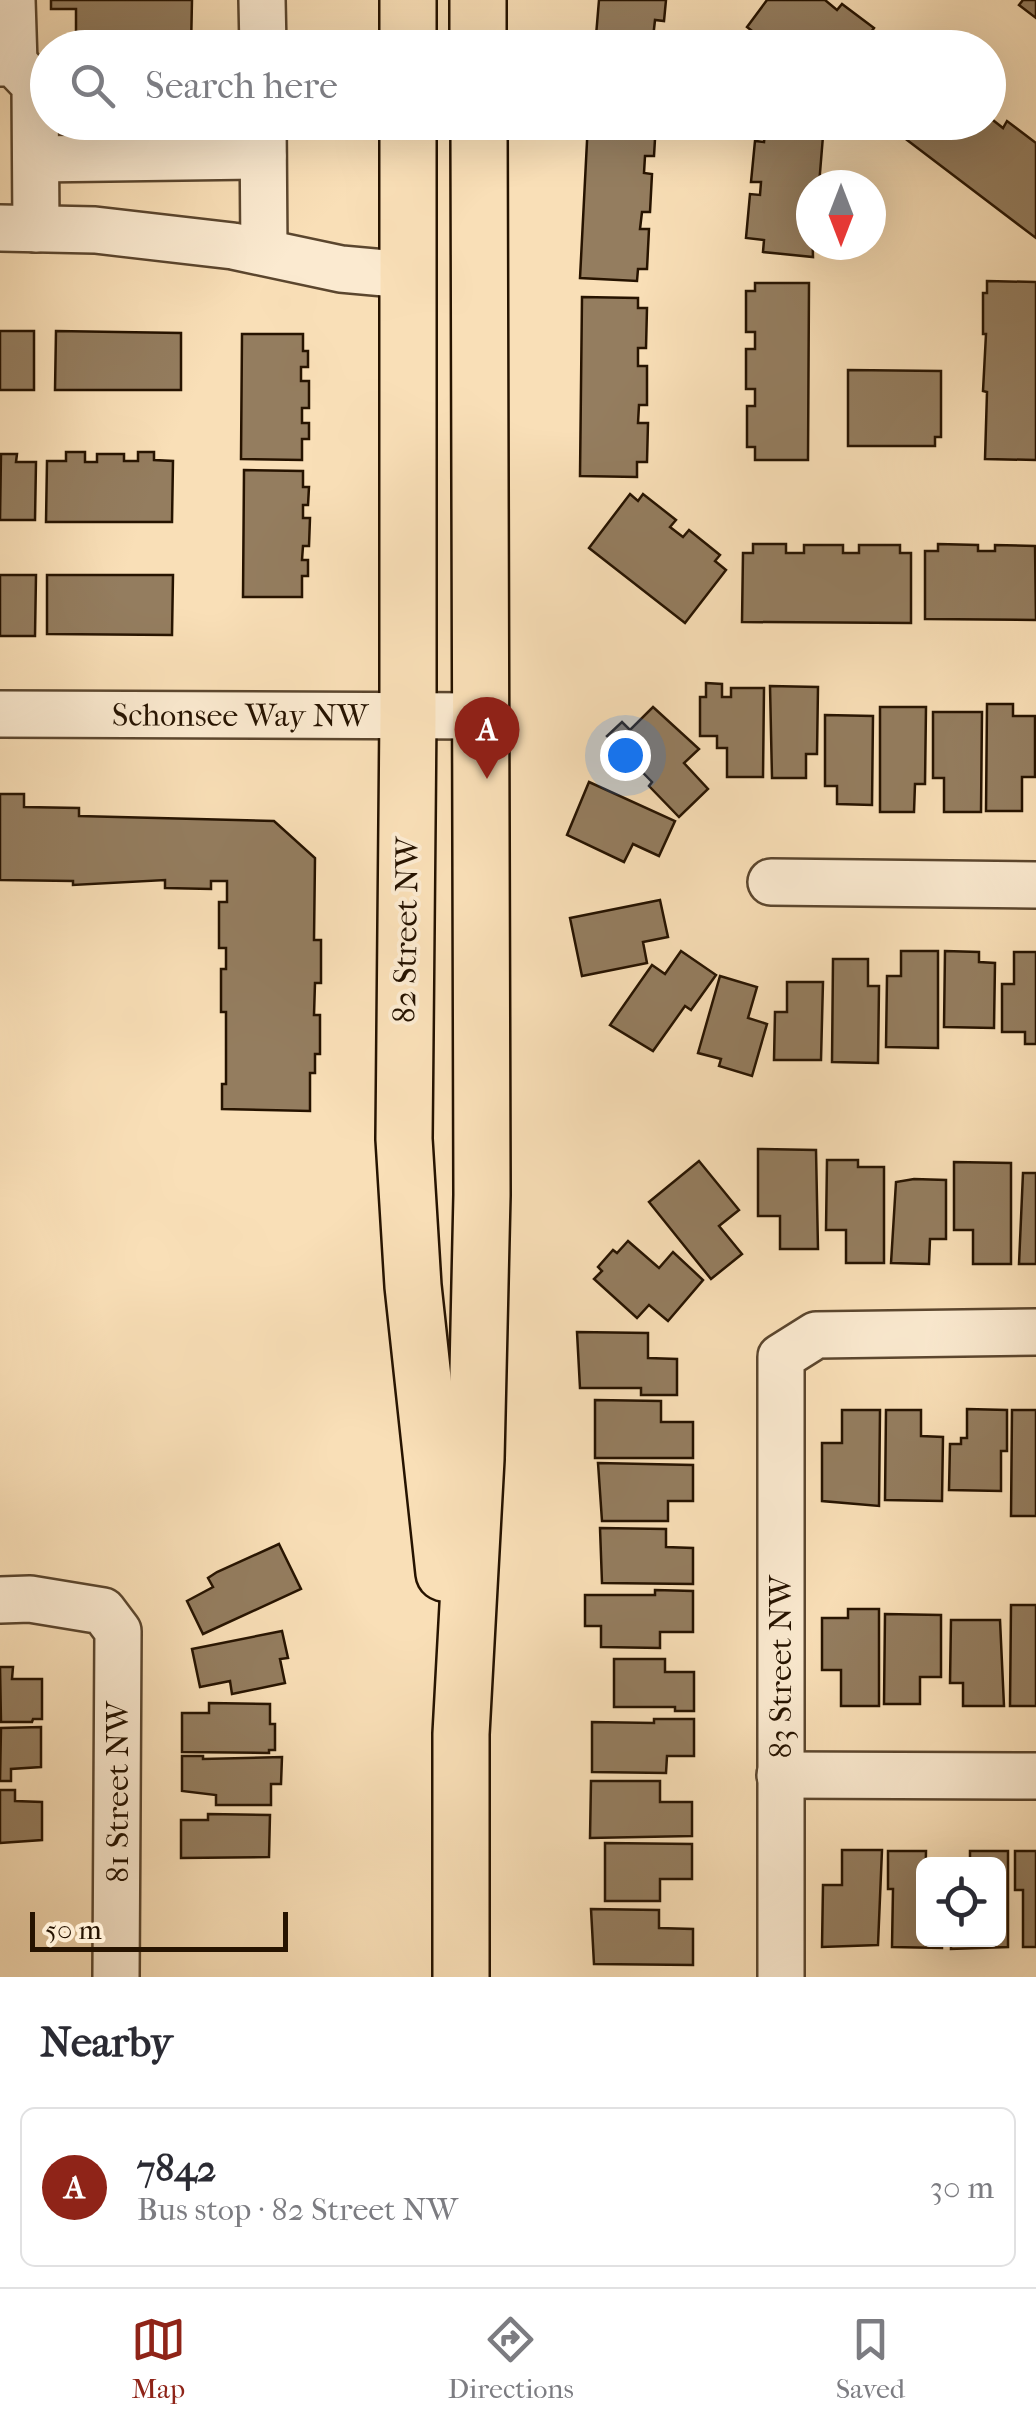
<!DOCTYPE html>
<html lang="en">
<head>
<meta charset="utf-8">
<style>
  body { margin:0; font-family:"IM FELL French Canon",serif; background:#f2f2f3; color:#2b2b33 }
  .controls { position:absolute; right:30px; bottom:30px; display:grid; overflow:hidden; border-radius:15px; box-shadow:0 10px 40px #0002 }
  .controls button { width:90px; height:90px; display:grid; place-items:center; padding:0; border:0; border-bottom:2px solid #e1e1e2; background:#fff; color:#2b2b33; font:50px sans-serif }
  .compass { position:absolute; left:796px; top:170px; width:90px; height:90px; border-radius:50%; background:#fff; box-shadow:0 10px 40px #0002; rotate:180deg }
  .scale { position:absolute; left:30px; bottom:25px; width:258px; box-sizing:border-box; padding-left:10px; border:5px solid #261300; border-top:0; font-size:28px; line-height:35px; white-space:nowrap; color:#261300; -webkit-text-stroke:8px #fbead0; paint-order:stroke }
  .you { position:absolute; left:625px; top:755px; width:35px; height:35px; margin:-25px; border:8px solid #fff; border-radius:50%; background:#1a73e8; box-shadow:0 0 0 15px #1a73e833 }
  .badge { display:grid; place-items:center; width:65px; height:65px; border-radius:50%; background:#8f2418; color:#fff; font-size:32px; font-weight:700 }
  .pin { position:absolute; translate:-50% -82px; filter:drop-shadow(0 2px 5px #0008) }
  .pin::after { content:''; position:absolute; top:52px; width:35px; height:30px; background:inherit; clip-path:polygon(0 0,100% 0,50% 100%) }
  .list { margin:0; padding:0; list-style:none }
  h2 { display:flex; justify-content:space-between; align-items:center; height:130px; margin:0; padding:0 40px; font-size:42px }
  h2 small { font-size:32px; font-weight:400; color:#7c7c81 }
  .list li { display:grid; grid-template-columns:65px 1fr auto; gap:30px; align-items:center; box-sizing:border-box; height:160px; margin:0 20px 20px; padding:0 20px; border:2px solid #e1e1e2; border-radius:15px }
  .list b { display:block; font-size:38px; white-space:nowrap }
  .list p { margin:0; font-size:32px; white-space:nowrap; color:#7c7c81 }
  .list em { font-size:32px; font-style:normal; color:#7c7c81 }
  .icon { flex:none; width:55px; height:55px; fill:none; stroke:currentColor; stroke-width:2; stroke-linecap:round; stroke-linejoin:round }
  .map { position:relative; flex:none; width:1036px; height:1977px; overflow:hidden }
  .search { position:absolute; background:#fff; box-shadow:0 10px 40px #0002; left:30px; right:30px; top:30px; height:110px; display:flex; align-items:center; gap:25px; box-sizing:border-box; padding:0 35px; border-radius:55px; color:#7c7c81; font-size:38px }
  .sheet { height:310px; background:#fff }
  nav { display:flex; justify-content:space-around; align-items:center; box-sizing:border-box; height:140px; border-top:2px solid #e1e1e2; background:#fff; font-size:28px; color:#7c7c81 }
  nav a { display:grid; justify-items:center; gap:5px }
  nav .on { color:#8f2418 }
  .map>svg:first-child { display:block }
</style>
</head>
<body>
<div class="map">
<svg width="1036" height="1977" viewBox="0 0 1036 1977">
  <rect width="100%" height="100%" fill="#f9dfb7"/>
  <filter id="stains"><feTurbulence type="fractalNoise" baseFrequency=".002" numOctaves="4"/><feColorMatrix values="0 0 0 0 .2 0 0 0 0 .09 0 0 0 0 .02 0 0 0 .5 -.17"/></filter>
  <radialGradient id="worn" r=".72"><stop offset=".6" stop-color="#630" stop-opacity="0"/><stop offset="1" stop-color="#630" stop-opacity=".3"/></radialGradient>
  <g fill="#947d5f" stroke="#261300" stroke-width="2.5">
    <path d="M51,0H192L191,48H76V9H51Z"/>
    <path d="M599,0H666L664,21L655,20L653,38L662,39V48H595Z"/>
    <path d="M767,0H825L837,10L842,4L874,28L869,35L883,46L888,39L900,48H774L747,27Z"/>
    <path d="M1023,0H1036V18L1019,5Z"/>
    <path d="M988,106L994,110L989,117L1003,128L1007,121L1036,143V238L907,140L920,122H988Z"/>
    <path d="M588,122H656L654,156H645L644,173L652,174L650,212H642L640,229H649L647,269H638L637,281L580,278Z"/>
    <path d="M765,132L823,136L819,185H811L813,257L763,252L764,240L746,238L750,194L760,195L761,182H751L755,141L764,142Z"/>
    <path d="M987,281L1036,282V460L985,459L987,392L983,391L986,334H983V293H987Z"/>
    <path d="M755,283H809L808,460H755V447H747V406H755V389H746V349H755V332H746V291H755Z"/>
    <path d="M582,297L638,298V308H647L646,348H638V366H647V405H639L638,423H648L647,462H637V477L580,476Z"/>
    <rect x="0" y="331" width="34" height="59"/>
    <path d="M56,331L181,333V390H55Z"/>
    <path d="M242,334H303V351H308V367H301V381H309V408H302V423H309V439H302V460L241,459Z"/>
    <path d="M848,370L941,371V437H935V446H848Z"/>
    <path d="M66,452H85V462H97V454H124V461H138V452H154V460L173,461L172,522H46L47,461H66Z"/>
    <path d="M1,454H17L16,462H36L35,520H0Z"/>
    <path d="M244,470L303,471V487H309L308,505H303V518H310L309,546H303L302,560H308V576H302V597H243Z"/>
    <path d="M630,494L638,501L643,494L676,520L670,527L683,537L689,530L720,555L715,561L726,570L685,623L589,548Z"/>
    <path d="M753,544H786V553H804V545H843V553H859V545H900V553H911V623L742,622L743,553H753Z"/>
    <path d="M938,544L978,545V551H995V545L1035,546L1036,620L925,619V551H938Z"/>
    <path d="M0,575H36L35,636H0Z"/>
    <path d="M47,575H173L172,635L47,634Z"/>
    <path d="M706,683L722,684V697H731V688H764L763,777H727V748H717V736H700V697H706Z"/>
    <path d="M770,686L818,687L817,754H806V778H772Z"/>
    <path d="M987,704H1013V716H1035V777H1022V811H986Z"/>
    <path d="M653,707L699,749L684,763L708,789L679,817L649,786L652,782L607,736L622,722L630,730Z"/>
    <path d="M880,707H926L925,784H915L914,812H880Z"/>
    <path d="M933,712H982L981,812H944V778H933Z"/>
    <path d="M825,715L873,716L872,805L837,804V786H825Z"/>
    <path d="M589,782L675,821L659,856L633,844L624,862L567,835Z"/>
    <path d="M0,794H24V807L79,808V816L274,821L315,858L314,940H321V983H315L314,1015H320V1054H315V1073H310V1111L222,1109V1084H226V1012H221V969H226V948H219V902H227V881H211V889L165,888V880L73,885V881L0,880Z"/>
    <path d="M660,900L668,937L643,942L647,963L582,976L570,918Z"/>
    <path d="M681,951L716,975L691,1010L685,1006L653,1051L610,1025L652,965L665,974Z"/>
    <path d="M901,951H938V1048L886,1047L887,976H901Z"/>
    <path d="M945,951L979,952V962L995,963L994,1028L944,1027Z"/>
    <path d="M1014,952H1036V1044H1025V1032H1002V984H1014Z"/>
    <path d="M833,959H868V986H879L878,1063L832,1062Z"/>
    <path d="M720,976L757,987L748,1018L767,1024L752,1076L719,1066L721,1059L698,1053Z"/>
    <path d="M787,982H823L821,1060H774L775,1012H787Z"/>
    <path d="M758,1149L816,1150L818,1249H780V1216H758Z"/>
    <path d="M827,1160H858V1167H884V1263H846V1230H826Z"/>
    <path d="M699,1161L739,1210L719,1226L742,1254L711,1279L649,1202Z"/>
    <path d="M954,1162L1011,1163V1264H973V1230H954Z"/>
    <path d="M1023,1173H1036V1264H1019Z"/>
    <path d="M914,1179L946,1180V1239H930L929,1264L891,1263L896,1182Z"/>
    <path d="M628,1241L659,1268L673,1252L703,1280L668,1321L649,1305L637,1318L594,1279L602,1271L598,1267L613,1250L617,1253Z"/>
    <path d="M577,1332L648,1333V1358L677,1359V1395H641V1388H580Z"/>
    <path d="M595,1400L661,1401V1422H693V1458H595Z"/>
    <path d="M967,1409L1007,1410V1451H1001V1491L949,1490L950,1444H961V1438H967Z"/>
    <path d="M842,1410H880L879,1506L822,1501V1443H842Z"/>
    <path d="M886,1410H921V1436L943,1437L942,1501L885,1500Z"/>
    <path d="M1012,1410H1036V1516H1011Z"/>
    <path d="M598,1463L693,1465V1501H668V1521H602Z"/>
    <path d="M600,1528L666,1529V1547L693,1548V1584L602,1583Z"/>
    <path d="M279,1544L301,1589L203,1634L187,1601L213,1587L208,1578L217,1572Z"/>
    <path d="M655,1590L693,1591V1632H660V1648L601,1647V1626H585V1595H655Z"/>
    <path d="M1011,1605H1036V1706H1010Z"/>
    <path d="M848,1609H879V1706H841V1670H822V1618H848Z"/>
    <path d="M885,1614L941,1615V1677H920V1704H884Z"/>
    <path d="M951,1620H1000L1004,1706H963V1683H950Z"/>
    <path d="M282,1631L288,1658L280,1659L285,1683L232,1694L230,1681L200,1687L192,1649Z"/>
    <path d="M614,1659H665V1672H694V1711H675V1707H614Z"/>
    <path d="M0,1667H13L12,1679H42V1719H33L32,1722H1Z"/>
    <path d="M209,1703L270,1704V1724H275V1750H269V1753L182,1752V1713H209Z"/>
    <path d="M654,1719H694V1756H667L666,1773L592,1772V1722L654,1723Z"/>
    <path d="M41,1727V1767L11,1769V1781H0L1,1728Z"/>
    <path d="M182,1756H203V1759L282,1757L281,1784H271V1805H216V1795L182,1791Z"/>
    <path d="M591,1781H660V1802H692V1836L590,1838Z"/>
    <path d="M0,1790H15V1801L42,1802V1840L0,1843Z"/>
    <path d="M208,1814L270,1815L269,1857L181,1858V1820H208Z"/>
    <path d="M605,1843L692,1844V1879H660V1901H605Z"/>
    <path d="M842,1850H882L878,1945L822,1947L823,1885H842Z"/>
    <path d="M888,1851H926L924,1940H942V1948L892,1947L893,1889H888Z"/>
    <path d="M970,1851H1008V1947L951,1949V1940H998V1864H970Z"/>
    <path d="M1015,1851H1036V1947H1023V1890H1015Z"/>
    <path d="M591,1909L659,1910V1928L693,1929V1965L594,1964Z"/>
  </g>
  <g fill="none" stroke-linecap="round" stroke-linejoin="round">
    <g stroke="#5b462e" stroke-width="50">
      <g id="minor">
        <path d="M12,0L14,63"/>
        <path d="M262,0L263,48"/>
        <path d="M0,63H14L35,85L36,229"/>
        <path d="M263,122L264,252"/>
        <path d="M36,159L263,156"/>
        <path d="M0,228L95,230L233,246L341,269L407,275"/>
        <path id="s1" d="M0,714L482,716"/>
        <path d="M771,882L1036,885"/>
        <path d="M0,1600L30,1599L103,1611L118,1631L116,1977"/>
        <path d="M780,1775L1036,1776"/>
        <path d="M781,1977V1357L816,1335L1036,1332"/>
      </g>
    </g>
    <g stroke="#261300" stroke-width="60">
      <g id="major">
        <path d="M478,0V48"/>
        <path d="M408,48V0"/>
        <path d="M408,122V716L404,1139L413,1286L444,1573"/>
        <path d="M461,1977V1734L476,1459L482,1195L479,122"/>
      </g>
    </g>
    <use href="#minor" stroke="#fbead0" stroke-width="45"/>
    <use href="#major" stroke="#f9dfb7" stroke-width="55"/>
  </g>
  <g text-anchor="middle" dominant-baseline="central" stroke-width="8" stroke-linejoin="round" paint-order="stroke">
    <g font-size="32" fill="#261300" stroke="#fbead0">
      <text stroke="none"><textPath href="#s1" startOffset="240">Schonsee Way NW</textPath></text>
      <text transform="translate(406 930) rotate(-89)">82 Street NW</text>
      <text transform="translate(780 1667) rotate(-90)">83 Street NW</text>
      <text transform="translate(117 1792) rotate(-90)">81 Street NW</text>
    </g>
  </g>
  <rect width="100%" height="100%" filter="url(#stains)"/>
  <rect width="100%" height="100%" fill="url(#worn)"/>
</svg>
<div class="controls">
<button><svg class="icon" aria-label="locate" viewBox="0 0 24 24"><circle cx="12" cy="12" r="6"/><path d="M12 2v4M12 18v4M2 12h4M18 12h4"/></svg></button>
</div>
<svg class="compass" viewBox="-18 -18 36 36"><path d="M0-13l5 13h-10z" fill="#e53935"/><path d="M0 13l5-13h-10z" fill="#7c7c81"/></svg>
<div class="scale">50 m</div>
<div class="you"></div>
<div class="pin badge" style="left:487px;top:779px">A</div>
<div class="search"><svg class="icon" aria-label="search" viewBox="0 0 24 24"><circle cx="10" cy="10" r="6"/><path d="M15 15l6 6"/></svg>Search here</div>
</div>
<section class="sheet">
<h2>Nearby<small></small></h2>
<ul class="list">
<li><span class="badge">A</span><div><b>7842</b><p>Bus stop · 82 Street NW</p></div><em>30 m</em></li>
</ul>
</section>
<nav>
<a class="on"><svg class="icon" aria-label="map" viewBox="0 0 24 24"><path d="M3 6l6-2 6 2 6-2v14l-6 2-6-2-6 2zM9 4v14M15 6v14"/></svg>Map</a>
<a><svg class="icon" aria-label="directions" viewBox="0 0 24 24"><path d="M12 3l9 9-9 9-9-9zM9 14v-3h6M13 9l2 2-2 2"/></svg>Directions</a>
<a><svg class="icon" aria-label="saved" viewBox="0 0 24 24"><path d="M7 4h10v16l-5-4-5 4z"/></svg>Saved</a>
</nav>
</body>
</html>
